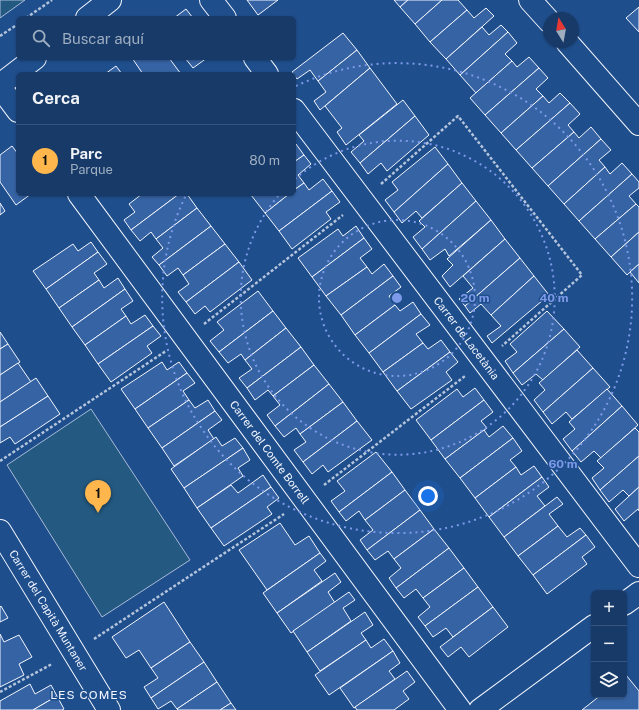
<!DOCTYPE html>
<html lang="es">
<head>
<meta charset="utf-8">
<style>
  body { margin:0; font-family:"Public Sans",sans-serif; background:#20416f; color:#f1f3f6 }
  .controls { position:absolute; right:12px; bottom:12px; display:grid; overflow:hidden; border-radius:6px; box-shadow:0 1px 3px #0004 }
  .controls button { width:36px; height:36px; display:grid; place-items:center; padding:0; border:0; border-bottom:1px solid #36547d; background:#173a69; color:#f1f3f6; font:20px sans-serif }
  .compass { position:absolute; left:543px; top:12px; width:36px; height:36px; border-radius:50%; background:#173a69; box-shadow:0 1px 3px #0004; rotate:349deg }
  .you { position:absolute; left:428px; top:496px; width:14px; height:14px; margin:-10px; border:3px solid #fff; border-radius:50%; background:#1a73e8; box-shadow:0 0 0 6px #1a73e833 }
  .badge { display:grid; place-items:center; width:26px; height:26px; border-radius:50%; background:#ffb74d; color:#111; font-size:13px; font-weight:700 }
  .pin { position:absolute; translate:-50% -33px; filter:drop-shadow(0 1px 2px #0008) }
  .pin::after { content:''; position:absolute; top:21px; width:14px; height:12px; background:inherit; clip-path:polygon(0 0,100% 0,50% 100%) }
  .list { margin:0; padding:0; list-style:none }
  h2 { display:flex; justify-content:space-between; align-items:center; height:52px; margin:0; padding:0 16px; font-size:17px }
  h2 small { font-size:13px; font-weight:400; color:#9eadc0 }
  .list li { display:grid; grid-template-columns:26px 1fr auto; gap:12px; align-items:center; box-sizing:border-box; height:72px; padding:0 16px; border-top:1px solid #36547d }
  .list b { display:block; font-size:15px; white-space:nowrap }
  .list p { margin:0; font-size:13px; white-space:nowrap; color:#9eadc0 }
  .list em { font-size:13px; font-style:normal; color:#9eadc0 }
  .icon { flex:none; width:22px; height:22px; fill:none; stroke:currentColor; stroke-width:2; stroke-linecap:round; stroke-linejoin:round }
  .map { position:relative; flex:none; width:639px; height:710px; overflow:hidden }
  .search { position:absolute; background:#173a69; box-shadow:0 1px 3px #0004; left:16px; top:16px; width:280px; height:44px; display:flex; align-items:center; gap:10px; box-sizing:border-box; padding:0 14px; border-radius:6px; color:#9eadc0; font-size:15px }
  .panel { position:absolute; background:#173a69; box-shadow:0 1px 3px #0004; left:16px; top:72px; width:280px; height:124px; border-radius:6px }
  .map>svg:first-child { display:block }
</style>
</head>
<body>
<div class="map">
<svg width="639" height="710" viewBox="0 0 639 710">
  <rect width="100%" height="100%" fill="#1f4e8c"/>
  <g fill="#245a82" stroke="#a8bbd7">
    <path d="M0,0H25L0,18Z"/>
    <path d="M91,409L190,560L102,617L7,465Z"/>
  </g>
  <g fill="#3563a3" stroke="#f2f6ff">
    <path d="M247,0H278L258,15Z"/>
    <path d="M394,0H408L400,7Z"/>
    <path d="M408,0H442L415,24L400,7Z"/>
    <path d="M442,0H458L467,10L430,42L415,24Z"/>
    <path d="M639,7V32L626,18Z"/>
    <path d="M486,8L494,16L446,59L430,42L467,10L474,18Z"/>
    <path d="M186,9L193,18H174Z"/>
    <path d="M501,25L508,32L460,75L446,59L482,27L489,35Z"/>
    <path d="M508,32L517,43L505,54L512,61L476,93L460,75Z"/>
    <path d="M343,33L357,50L318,81L310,70L297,79L292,72Z"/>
    <path d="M357,50L370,68L320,110L314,101L326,92L318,81Z"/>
    <path d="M529,57L539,68L485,115L470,98L512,61L517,67Z"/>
    <path d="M132,58H169L181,74H143Z"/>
    <path d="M185,58H207L193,68Z"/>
    <path d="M116,66L122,74H105Z"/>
    <path d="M370,68L397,104L346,145L337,132L342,128L325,106Z"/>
    <path d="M539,68L548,78L536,89L543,96L501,133L485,115Z"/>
    <path d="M560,93L570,103L516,150L501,133L543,96L549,103Z"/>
    <path d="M403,100L415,116L360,163L351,152L364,141L359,135Z"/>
    <path d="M570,103L580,114L568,125L574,132L532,168L516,150Z"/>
    <path d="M415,116L429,135L387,171L381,163L368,174L360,163Z"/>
    <path d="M591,127L601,139L548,186L532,168L574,132L579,138Z"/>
    <path d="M601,139L611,150L599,160L605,167L564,204L548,186Z"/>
    <path d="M296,144L304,155L294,162V146Z"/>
    <path d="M12,146L18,154V194H31L16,205L0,182V155Z"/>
    <path d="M435,147L448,164L394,212L385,200L398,190L392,182Z"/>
    <path d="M304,155L311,164L298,175L304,183L294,190V162Z"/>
    <path d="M622,163L632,174L579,221L564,204L605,167L610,174Z"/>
    <path d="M448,164L462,183L422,218L416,211L402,223L394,212Z"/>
    <path d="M632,174L639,182V188L629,196L636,204L595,239L579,221Z"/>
    <path d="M323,179L332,191L279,231L265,213L289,194H294V190L304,183L309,190Z"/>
    <path d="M462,183L476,201L422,249L413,237L425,227L419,221Z"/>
    <path d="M332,191L340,202L326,212L331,219L292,249L279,231Z"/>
    <path d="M142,194H179L131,230L124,220L135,212L129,204Z"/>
    <path d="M179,194H187L197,208L156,239L151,232L140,241L131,230Z"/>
    <path d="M252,194H289L265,213L251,195Z"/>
    <path d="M476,201L491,220L449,256L445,249L430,260L422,249Z"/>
    <path d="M0,203L5,211L0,215Z"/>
    <path d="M636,204L639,207V232L611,257L595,239Z"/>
    <path d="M197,208L211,226L159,265L152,257L163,248L156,239Z"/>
    <path d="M491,220L505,239L450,287L442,276L453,265L447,259Z"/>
    <path d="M211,226L225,244L183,275L178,268L167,276L159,265Z"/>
    <path d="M356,226L364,238L312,277L298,258L338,229L343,236Z"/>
    <path d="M639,232V264L627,275L611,257Z"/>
    <path d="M364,238L372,249L360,258L367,267L326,296L312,277Z"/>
    <path d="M505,239L520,258L465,306L459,299L473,288L463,276Z"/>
    <path d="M91,242L98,252L46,289L33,271L73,244L78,251Z"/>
    <path d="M225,244L239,262L186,302L178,292L189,284L183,275Z"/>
    <path d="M98,252L107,264L94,273L99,280L59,308L46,289Z"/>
    <path d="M520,258L534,276L491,315L481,304L470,313L465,306Z"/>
    <path d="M239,262L252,280L210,312L205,306L195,314L186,302Z"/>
    <path d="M384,264L393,276L341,315L326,296L367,267L372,274Z"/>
    <path d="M639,264V283L630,272Z"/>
    <path d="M393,276L401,287L389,296L395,305L355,335L341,315Z"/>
    <path d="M534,276L549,295L492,343L487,336L501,326L491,315Z"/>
    <path d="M118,278L125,289L72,327L59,308L99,280L104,288Z"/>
    <path d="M125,289L133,301L121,309L126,316L85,345L72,327Z"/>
    <path d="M258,291L273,311L219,352L210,341L224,330L217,322Z"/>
    <path d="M413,302L421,314L369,353L355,335L395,305L400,311Z"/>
    <path d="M273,311L286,328L245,360L241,354L228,363L219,352Z"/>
    <path d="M547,311L564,329L513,373L505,361L517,352L510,344Z"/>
    <path d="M421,314L430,325L416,334L423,343L383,372L369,353Z"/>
    <path d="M145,315L153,326L98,364L85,345L126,316L131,324Z"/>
    <path d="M153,326L161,336L147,346L152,353L111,382L98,364Z"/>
    <path d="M286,328L301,347L247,388L239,378L252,369L245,360Z"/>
    <path d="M564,329L580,347L543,380L536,374L522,385L513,373Z"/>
    <path d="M0,332L8,344L0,349Z"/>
    <path d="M441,340L450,352L397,391L383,372L423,343L428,349Z"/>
    <path d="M8,344L20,362L0,375V349Z"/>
    <path d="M301,347L314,365L273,396L268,390L255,400L247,388Z"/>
    <path d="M577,350L593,368L543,412L534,400L545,390L539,383Z"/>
    <path d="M450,352L458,362L446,372L452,380L411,409L397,391Z"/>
    <path d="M162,362L167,370L179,362L187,373L135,409L121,389Z"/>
    <path d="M18,363L31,382L0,402V375Z"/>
    <path d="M314,365L329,384L275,426L267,415L280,405L273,396Z"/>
    <path d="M593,368L610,387L572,419L566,412L552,424L543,412Z"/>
    <path d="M187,373L195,383L183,391L189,400L148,428L135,409Z"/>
    <path d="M36,378L48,396L0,427V402Z"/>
    <path d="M329,384L343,402L300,434L296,428L284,437L275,426Z"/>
    <path d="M475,388L484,400L431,440L416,420L457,389L463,397Z"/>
    <path d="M607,389L622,406L572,451L563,439L575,429L569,422Z"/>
    <path d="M48,396L60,414L15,444L10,437L0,443V427Z"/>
    <path d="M189,400L195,408L208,400L215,411L162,448L148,428Z"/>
    <path d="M484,400L493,412L481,421L487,428L445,459L431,440Z"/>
    <path d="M343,402L357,421L303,462L294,450L306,442L300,434Z"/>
    <path d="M622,406L638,425L601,458L594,451L581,462L572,451Z"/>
    <path d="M215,411L222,420L208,430L214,439L174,466L162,448Z"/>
    <path d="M357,421L372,440L328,472L323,465L312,474L303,462Z"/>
    <path d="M503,426L513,438L460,478L445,459L484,430L489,437Z"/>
    <path d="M635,428L639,432V456L600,490L592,478L604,468L597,461Z"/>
    <path d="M216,437L222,446L235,438L243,448L184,488L171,469Z"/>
    <path d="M513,438L522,451L510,460L516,467L475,498L460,478Z"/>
    <path d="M243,448L250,460L238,468L243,476L197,508L184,488Z"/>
    <path d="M376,452L392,472L339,512L331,501L345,491L337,481Z"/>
    <path d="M639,456V487L629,496L623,490L609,502L600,490Z"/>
    <path d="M534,466L542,477L489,517L475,498L516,467L521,475Z"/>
    <path d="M392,472L405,490L365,520L359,511L346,521L339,512Z"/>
    <path d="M263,475L271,487L211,528L197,508L231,485L238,493Z"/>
    <path d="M542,477L549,487L537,496L545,506L504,537L489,517Z"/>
    <path d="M271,487L279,498L267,507L272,514L224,546L211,528Z"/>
    <path d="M639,487V511L638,509L624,521L615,509Z"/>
    <path d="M405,490L420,510L367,550L360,540L373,530L365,520Z"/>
    <path d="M557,497L563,504L549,514L558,526L518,556L504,537Z"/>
    <path d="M420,510L434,529L394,559L388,551L375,560L367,550Z"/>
    <path d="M280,523L295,545L309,536L320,553L267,590L239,550Z"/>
    <path d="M558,526L567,537L580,528L586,535L533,575L518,556Z"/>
    <path d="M434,529L449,548L396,588L389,578L401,568L394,559Z"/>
    <path d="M586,535L595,547L582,557L587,564L547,594L533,575Z"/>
    <path d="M449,548L464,568L423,598L416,589L404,598L396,588Z"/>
    <path d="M320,553L326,561L314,570L322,581L277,613L263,593Z"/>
    <path d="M464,568L478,587L425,626L418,617L430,607L423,598Z"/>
    <path d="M335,573L341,582L328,592L335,603L291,633L277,613Z"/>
    <path d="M478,587L493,607L453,637L446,628L433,637L425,626Z"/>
    <path d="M349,592L355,600L343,608L351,621L307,652L293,631Z"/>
    <path d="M164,602L190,642L151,668L139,650L126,658L112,637Z"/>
    <path d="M1,606L8,618L0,622V607Z"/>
    <path d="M493,607L508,627L469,657L461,647L448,657L440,647Z"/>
    <path d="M365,612L373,625L361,633L366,640L320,671L307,652Z"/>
    <path d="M0,634L4,642L19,635L32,657L19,664L24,675L0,687Z"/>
    <path d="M384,639L393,651L329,695L315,675L366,640L371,648Z"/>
    <path d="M190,642L204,662L151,698L144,687L158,678L151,668Z"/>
    <path d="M393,651L400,663L389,671L395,679L354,708L340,688Z"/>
    <path d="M204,662L217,682L177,709L171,701L158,709L151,698Z"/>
    <path d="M407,671L415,682L403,691L409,699L394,710H357L355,707Z"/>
    <path d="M626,675L639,691V710H582L601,695H624V676Z"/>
    <path d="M217,682L231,703L220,710H178L177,709Z"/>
    <path d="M30,684L35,694L51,685L57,696L33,710H0V701Z"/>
    <path d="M57,696L64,709L62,710H33Z"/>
    <path d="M231,703L236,710H220Z"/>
  </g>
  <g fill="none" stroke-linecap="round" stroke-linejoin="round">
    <g stroke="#f2f6ff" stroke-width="24">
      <g id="street">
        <path d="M211,0L225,18"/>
        <path d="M530,0L549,21"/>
        <path d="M87,18L110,0"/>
        <path d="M567,42L639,124"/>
        <path d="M255,58L267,74"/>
        <path d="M0,85L35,58"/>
        <path d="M0,87L18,111"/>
        <path id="s1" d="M294,110L639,566"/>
        <path id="s2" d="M79,194L460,710"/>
        <path id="s3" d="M0,531L109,710"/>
        <path d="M624,604L639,593"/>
        <path d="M480,710L594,626"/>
      </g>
    </g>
    <g stroke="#b3c4dc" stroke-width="2.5" stroke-dasharray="3 2" stroke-linecap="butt">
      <path d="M26,18L52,0"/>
      <path d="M0,36L18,24"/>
      <path d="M381,184L458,116L582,275L502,346"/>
      <path d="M204,324L343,215"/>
      <path d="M0,461L166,351"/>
      <path d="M324,485L465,376"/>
      <path d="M94,639L284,514"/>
      <path d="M0,692L52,664"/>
    </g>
    <use href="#street" stroke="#1f4e8c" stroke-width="22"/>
  </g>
  <g fill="none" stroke="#7d9aea" stroke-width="2" stroke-dasharray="2 4">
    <circle cx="397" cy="298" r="78"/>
    <path d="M295 179A157 157 0 1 1 279 195"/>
    <path d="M296 86A235 235 0 1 1 186 195"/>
  </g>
  <g text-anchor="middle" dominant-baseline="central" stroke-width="3" stroke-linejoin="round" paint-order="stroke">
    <g font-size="11" fill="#f2f6ff" stroke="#1f4e8c">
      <text stroke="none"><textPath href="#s1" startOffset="286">Carrer de Lacetània</textPath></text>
      <text stroke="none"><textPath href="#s2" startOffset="321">Carrer del Comte Borrell</textPath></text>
      <text stroke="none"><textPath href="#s3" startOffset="93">Carrer del Capità Muntaner</textPath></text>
    </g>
    <g font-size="12" letter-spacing="1" fill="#f2f6ff" stroke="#1f4e8c">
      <text x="89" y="695">LES COMES</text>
    </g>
  </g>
  <circle cx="397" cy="298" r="6" fill="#7d9aea" stroke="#1f4e8c" stroke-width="2"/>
  <g font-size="12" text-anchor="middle" font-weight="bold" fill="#7d9aea" stroke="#1f4e8c" stroke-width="3" stroke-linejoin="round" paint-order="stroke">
    <text x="475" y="302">20 m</text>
    <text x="554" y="302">40 m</text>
    <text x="563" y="468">60 m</text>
  </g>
</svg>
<div class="controls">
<button>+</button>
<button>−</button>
<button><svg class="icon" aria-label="layers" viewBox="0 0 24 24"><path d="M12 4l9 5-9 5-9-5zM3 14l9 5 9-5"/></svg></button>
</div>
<svg class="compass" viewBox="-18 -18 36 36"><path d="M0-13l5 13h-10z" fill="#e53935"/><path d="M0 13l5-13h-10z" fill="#9eadc0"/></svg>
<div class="you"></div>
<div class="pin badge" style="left:98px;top:513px">1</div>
<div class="search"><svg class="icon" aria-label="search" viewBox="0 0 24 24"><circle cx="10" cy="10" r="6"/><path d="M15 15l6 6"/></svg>Buscar aquí</div>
<section class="panel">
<h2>Cerca<small></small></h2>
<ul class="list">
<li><span class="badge">1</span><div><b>Parc</b><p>Parque</p></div><em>80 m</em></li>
</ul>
</section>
</div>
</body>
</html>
